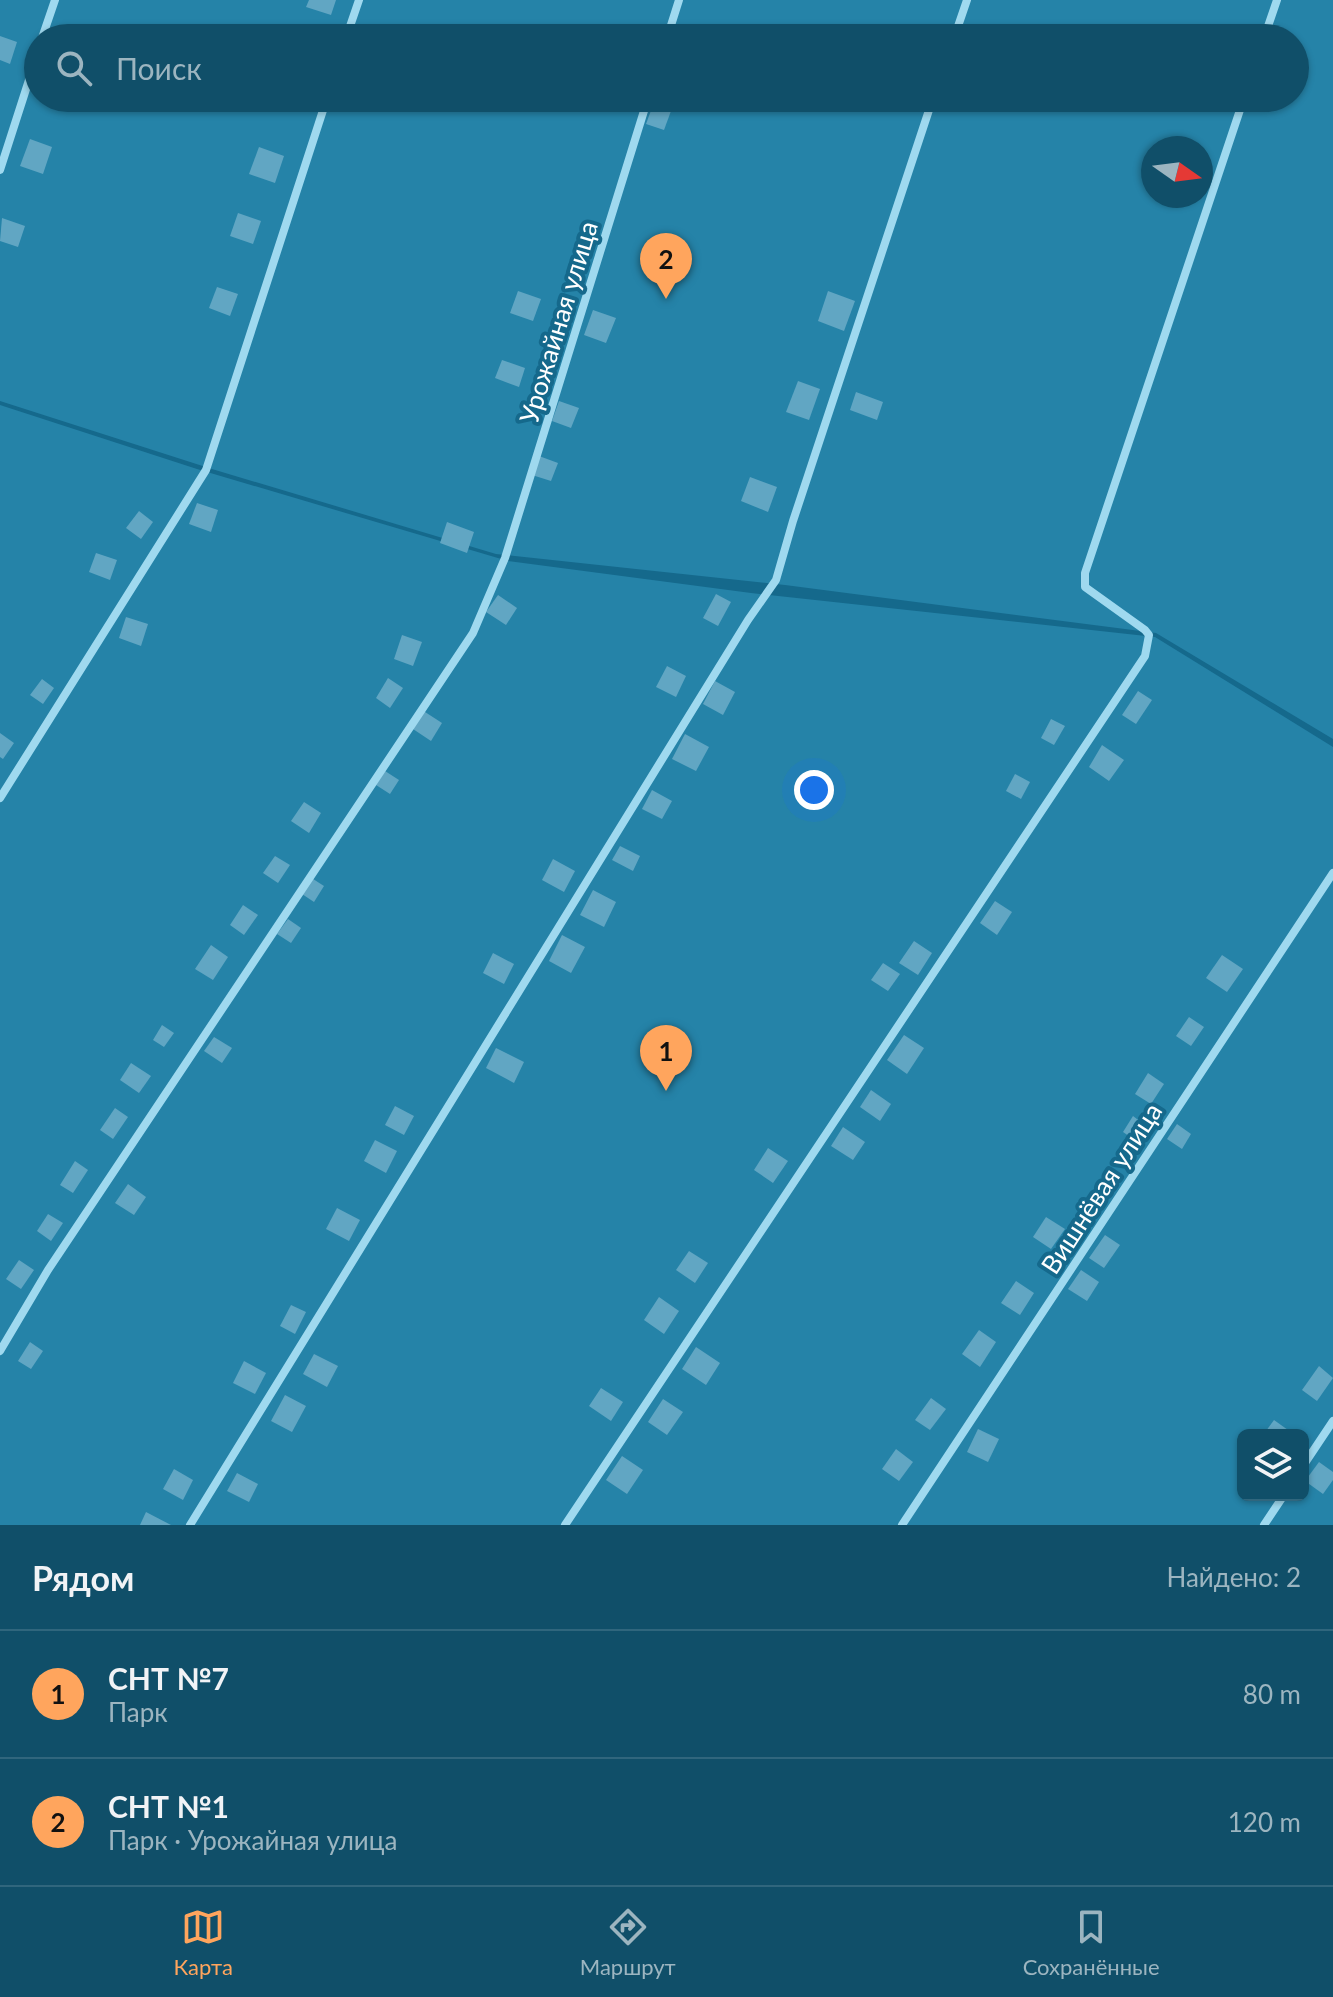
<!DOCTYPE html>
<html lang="ru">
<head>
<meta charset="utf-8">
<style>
  body { margin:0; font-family:Lato,sans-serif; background:#1e5971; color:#f1f3f6 }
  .controls { position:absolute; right:24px; bottom:24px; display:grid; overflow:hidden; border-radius:12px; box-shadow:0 2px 6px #0004 }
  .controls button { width:72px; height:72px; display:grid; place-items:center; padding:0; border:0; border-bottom:2px solid #30667d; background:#104f69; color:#f1f3f6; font:40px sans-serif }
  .compass { position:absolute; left:1141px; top:136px; width:72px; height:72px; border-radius:50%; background:#104f69; box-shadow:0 2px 6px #0004; rotate:104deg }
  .you { position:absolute; left:814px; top:790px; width:28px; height:28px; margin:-20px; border:6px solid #fff; border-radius:50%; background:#1a73e8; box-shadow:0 0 0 12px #1a73e833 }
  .badge { display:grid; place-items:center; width:52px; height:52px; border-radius:50%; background:#ffa55d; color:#111; font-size:26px; font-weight:700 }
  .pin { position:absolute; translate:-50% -66px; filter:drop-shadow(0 2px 4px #0008) }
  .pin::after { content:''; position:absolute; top:42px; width:28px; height:24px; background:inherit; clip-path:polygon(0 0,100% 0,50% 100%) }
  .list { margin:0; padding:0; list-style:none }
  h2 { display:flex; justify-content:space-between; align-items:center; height:104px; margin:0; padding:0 32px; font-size:34px }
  h2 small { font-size:26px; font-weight:400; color:#9cb5c0 }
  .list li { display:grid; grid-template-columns:52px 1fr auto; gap:24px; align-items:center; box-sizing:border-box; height:128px; padding:0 32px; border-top:2px solid #30667d }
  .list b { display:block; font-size:30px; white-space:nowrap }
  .list p { margin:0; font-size:26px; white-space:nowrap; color:#9cb5c0 }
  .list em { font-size:26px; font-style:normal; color:#9cb5c0 }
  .icon { flex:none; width:44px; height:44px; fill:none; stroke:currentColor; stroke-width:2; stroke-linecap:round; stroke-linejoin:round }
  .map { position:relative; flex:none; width:1333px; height:1525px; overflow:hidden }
  .search { position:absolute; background:#104f69; box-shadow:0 2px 6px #0004; left:24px; right:24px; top:24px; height:88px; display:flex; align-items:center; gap:20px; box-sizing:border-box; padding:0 28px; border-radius:44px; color:#9cb5c0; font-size:30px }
  .sheet { height:360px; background:#104f69 }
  nav { display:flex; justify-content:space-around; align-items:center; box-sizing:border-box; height:112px; border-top:2px solid #30667d; background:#104f69; font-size:22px; color:#9cb5c0 }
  nav a { display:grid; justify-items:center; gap:4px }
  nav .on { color:#ffa55d }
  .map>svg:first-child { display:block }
</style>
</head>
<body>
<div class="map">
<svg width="1333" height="1525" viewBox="0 0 1333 1525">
  <rect width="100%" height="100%" fill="#15698c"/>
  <g fill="#2583a8" fill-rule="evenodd">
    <path d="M0,0H1333V739L1156,633L785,585L496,554L212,469L0,401ZM38,38H1295V98H38ZM1153,148H1201V196H1153Z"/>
    <path d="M0,405L197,469L508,561L751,593L1155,637L1333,747V1525H0ZM1243,1435H1303V1495H1243Z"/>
  </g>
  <g fill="#61a6c3">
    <path d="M309,0H336L331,15L306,7Z"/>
    <path d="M0,36L17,42L10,64L0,60Z"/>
    <path d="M653,105L671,111L664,130L646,124Z"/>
    <path d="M30,139L52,147L43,174L20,166Z"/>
    <path d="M259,147L284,156L275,183L249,174Z"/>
    <path d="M238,213L261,221L253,244L230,236Z"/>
    <path d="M2,218L25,226L18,247L0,241Z"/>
    <path d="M217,287L238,294L230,316L209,308Z"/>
    <path d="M518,291L541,299L533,321L510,313Z"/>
    <path d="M828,291L855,301L844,331L818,321Z"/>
    <path d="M593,310L616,318L606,343L584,335Z"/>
    <path d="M502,360L525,368L519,387L495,378Z"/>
    <path d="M798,381L820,389L809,420L786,412Z"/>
    <path d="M856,392L883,402L877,420L850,410Z"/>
    <path d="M559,401L579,408L571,428L552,421Z"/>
    <path d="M539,456L558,463L551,481L532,475Z"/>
    <path d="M750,477L777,487L768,512L741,501Z"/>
    <path d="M197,503L218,510L211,532L189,524Z"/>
    <path d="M139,511L153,522L141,539L126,528Z"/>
    <path d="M447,522L474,532L467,553L440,543Z"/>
    <path d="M96,553L117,560L110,580L89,572Z"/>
    <path d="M716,594L731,602L718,626L703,618Z"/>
    <path d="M498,595L517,608L506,625L486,612Z"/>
    <path d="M126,617L148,624L141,646L119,638Z"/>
    <path d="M402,635L422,642L413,666L394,659Z"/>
    <path d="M667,666L686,676L676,697L656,687Z"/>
    <path d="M388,678L403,688L390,708L376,698Z"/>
    <path d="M42,679L54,688L43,704L30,695Z"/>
    <path d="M715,681L735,692L723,715L703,704Z"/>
    <path d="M1138,691L1152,700L1136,724L1122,715Z"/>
    <path d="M422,710L442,723L431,741L410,727Z"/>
    <path d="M1051,719L1065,726L1054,745L1041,738Z"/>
    <path d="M0,733L14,743L3,759L0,757Z"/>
    <path d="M685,734L709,747L696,771L672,759Z"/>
    <path d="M1102,745L1124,760L1109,781L1089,767Z"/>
    <path d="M385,771L399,780L390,794L376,785Z"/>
    <path d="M1015,774L1030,782L1021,799L1006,791Z"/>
    <path d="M652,790L672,801L662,819L642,809Z"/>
    <path d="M304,802L321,813L309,833L291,821Z"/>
    <path d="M620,846L640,856L633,871L612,860Z"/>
    <path d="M275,856L290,865L278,883L263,873Z"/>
    <path d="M553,859L575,871L564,892L542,880Z"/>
    <path d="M310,877L324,886L314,902L299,892Z"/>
    <path d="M593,890L616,902L604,927L580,915Z"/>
    <path d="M995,901L1012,912L997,935L980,923Z"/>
    <path d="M243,905L258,915L244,935L230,925Z"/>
    <path d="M288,919L301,928L291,943L277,934Z"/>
    <path d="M562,935L585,947L571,973L549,961Z"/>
    <path d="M914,941L932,953L918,975L899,963Z"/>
    <path d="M211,945L228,957L213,980L195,969Z"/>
    <path d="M493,953L514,964L504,984L483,973Z"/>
    <path d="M1222,955L1243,969L1227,992L1206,978Z"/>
    <path d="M883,963L900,974L888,991L871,980Z"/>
    <path d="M1189,1017L1204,1027L1191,1046L1176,1036Z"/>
    <path d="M162,1025L174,1033L164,1047L153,1040Z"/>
    <path d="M904,1035L924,1048L907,1074L887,1060Z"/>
    <path d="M214,1037L232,1048L222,1063L204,1051Z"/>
    <path d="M496,1048L524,1062L514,1083L486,1068Z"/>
    <path d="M131,1063L151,1076L139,1093L120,1080Z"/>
    <path d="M1148,1073L1164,1084L1151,1104L1135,1094Z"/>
    <path d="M871,1090L891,1104L880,1121L860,1107Z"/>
    <path d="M395,1106L414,1116L404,1135L385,1125Z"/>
    <path d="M115,1108L128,1117L113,1139L100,1130Z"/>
    <path d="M1133,1116L1146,1126L1136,1141L1123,1132Z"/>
    <path d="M1177,1124L1191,1134L1182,1149L1167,1139Z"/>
    <path d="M843,1127L865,1142L853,1160L831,1146Z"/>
    <path d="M375,1140L397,1151L386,1173L364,1161Z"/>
    <path d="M768,1148L788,1161L773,1183L754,1170Z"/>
    <path d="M75,1161L88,1170L73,1193L60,1185Z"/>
    <path d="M128,1184L146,1197L134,1215L115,1203Z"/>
    <path d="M337,1208L360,1220L349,1241L326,1229Z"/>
    <path d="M48,1214L63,1223L51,1241L37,1231Z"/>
    <path d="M1046,1217L1065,1229L1051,1249L1033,1237Z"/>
    <path d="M1105,1235L1120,1245L1104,1268L1089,1258Z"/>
    <path d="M689,1251L708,1263L695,1283L676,1270Z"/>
    <path d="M19,1260L34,1270L21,1289L6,1279Z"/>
    <path d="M1081,1270L1099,1282L1087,1301L1068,1289Z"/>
    <path d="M1016,1281L1034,1293L1020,1315L1001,1303Z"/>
    <path d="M659,1297L679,1311L664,1334L644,1320Z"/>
    <path d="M291,1305L306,1312L295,1334L280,1326Z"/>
    <path d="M979,1330L996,1342L980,1367L962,1354Z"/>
    <path d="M30,1342L43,1351L31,1369L18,1361Z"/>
    <path d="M696,1347L720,1363L706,1385L682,1369Z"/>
    <path d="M314,1354L338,1366L327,1387L303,1374Z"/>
    <path d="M244,1361L266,1373L255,1394L233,1383Z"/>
    <path d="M1319,1366L1333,1378L1317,1401L1302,1390Z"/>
    <path d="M601,1388L623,1402L611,1421L589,1406Z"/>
    <path d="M285,1395L306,1406L292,1432L271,1421Z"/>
    <path d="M931,1398L946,1409L930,1430L915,1420Z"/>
    <path d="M663,1399L683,1412L667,1435L648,1422Z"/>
    <path d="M1274,1420L1295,1435H1263Z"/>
    <path d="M978,1429L999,1439L988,1462L967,1452Z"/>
    <path d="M896,1449L913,1462L899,1481L882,1469Z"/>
    <path d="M622,1456L643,1470L627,1494L606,1480Z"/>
    <path d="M1319,1462L1333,1472V1480L1323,1494L1305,1481Z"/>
    <path d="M174,1469L193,1480L183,1500L163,1489Z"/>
    <path d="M237,1473L258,1484L249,1502L227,1491Z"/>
    <path d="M146,1512L171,1525H140Z"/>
  </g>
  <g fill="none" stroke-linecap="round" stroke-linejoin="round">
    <g stroke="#9fd9ef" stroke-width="8">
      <path d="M42,38L55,0"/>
      <path d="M346,38L359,0"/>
      <path d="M667,38L679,0"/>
      <path d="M954,38L967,0"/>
      <path d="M1264,38L1277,0"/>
      <path d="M0,170L38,52"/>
      <path d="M0,798L206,470L327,98"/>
      <path d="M0,1351L48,1270L473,633L505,558L648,98"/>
      <path d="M1303,1466L1333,1421"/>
      <path d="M190,1525L748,620L776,580L793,521L933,98"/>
      <path d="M565,1525L1145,656L1149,635L1145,630L1085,587V573L1244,98"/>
      <path d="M902,1525L1333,873"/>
      <path d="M1264,1525L1284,1495"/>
    </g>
  </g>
  <g text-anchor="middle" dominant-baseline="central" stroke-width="8" stroke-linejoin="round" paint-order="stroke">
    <g font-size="26" fill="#fff" stroke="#15698c">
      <text transform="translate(558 322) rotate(-73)">Урожайная улица</text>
      <text transform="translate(1101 1188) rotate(-57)">Вишнёвая улица</text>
    </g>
  </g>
</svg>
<div class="controls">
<button><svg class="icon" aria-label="layers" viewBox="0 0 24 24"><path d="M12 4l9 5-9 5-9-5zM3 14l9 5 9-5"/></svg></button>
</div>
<svg class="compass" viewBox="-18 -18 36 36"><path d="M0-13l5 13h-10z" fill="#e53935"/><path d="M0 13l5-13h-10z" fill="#9cb5c0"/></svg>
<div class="you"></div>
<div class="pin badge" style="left:666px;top:1091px">1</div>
<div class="pin badge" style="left:666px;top:299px">2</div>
<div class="search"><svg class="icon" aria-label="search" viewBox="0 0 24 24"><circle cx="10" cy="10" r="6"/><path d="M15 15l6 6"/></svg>Поиск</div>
</div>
<section class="sheet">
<h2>Рядом<small>Найдено: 2</small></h2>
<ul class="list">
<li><span class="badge">1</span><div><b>СНТ №7</b><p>Парк</p></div><em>80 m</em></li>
<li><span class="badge">2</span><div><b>СНТ №1</b><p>Парк · Урожайная улица</p></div><em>120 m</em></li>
</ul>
</section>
<nav>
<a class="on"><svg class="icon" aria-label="map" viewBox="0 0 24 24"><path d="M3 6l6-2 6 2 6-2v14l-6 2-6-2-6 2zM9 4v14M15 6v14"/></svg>Карта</a>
<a><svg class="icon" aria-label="directions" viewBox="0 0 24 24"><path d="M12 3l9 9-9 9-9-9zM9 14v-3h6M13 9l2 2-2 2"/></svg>Маршрут</a>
<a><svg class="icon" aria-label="saved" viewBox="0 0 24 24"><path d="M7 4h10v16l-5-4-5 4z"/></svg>Сохранённые</a>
</nav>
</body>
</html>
